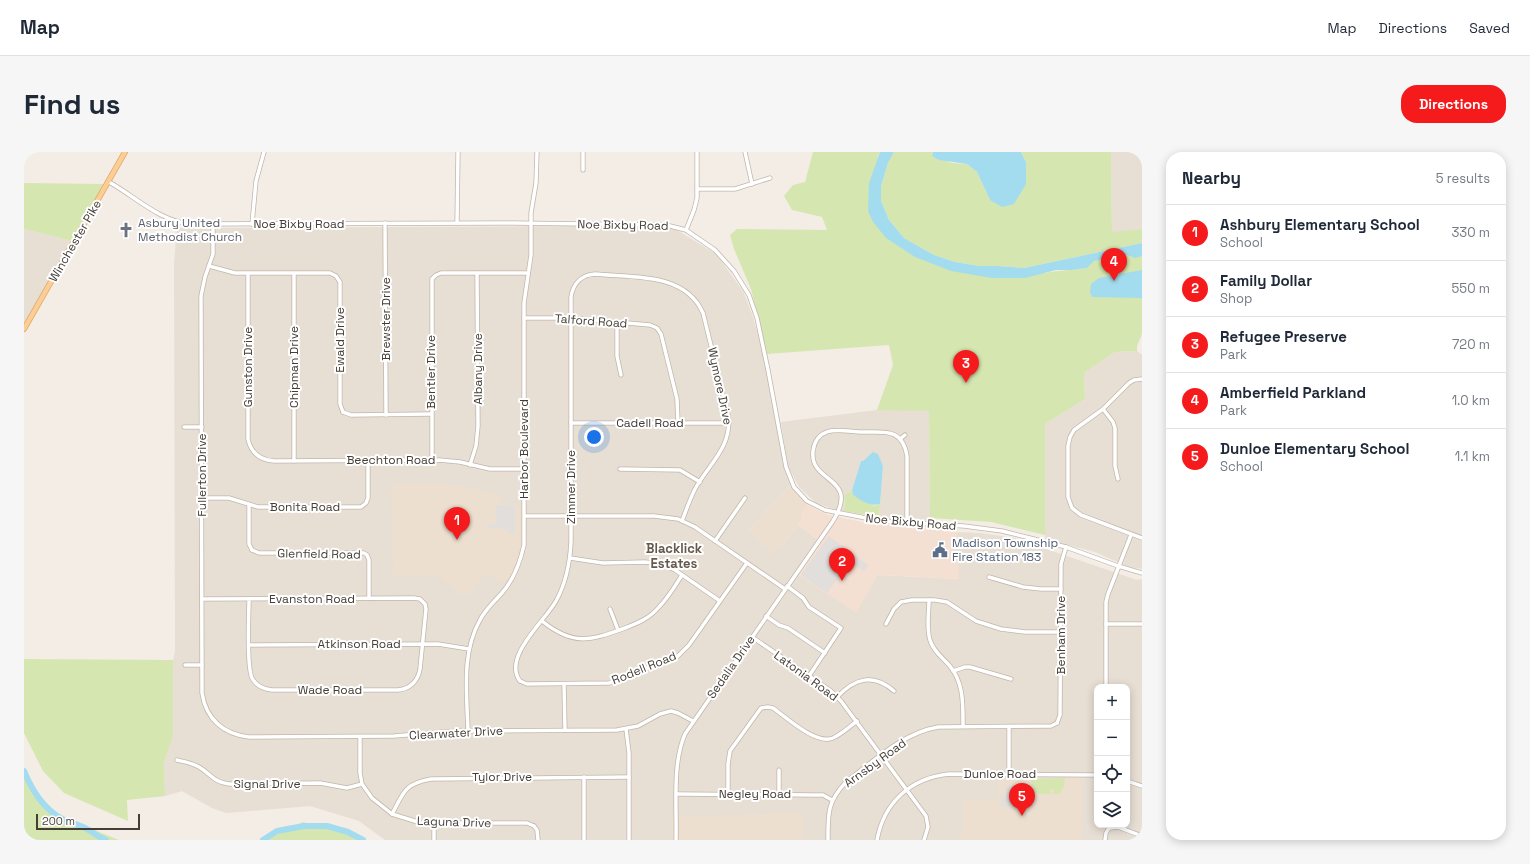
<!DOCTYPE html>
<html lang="en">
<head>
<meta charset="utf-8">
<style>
  body { margin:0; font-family:"Space Grotesk",sans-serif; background:#f6f6f7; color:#1f2937 }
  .controls { position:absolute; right:12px; bottom:12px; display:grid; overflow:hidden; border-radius:8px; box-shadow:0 2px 10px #0003 }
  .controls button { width:36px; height:36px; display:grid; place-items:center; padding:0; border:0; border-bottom:1px solid #e0e1e3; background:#fff; color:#1f2937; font:20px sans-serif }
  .scale { position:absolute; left:12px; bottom:10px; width:104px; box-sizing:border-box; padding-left:4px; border:2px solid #453d36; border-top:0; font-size:11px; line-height:14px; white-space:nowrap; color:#453d36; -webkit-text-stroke:3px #fff; paint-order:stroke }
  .you { position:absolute; left:570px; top:285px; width:14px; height:14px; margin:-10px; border:3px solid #fff; border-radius:50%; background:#1a73e8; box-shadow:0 0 0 6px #1a73e833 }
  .badge { display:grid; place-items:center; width:26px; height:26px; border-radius:50%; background:#f51b1d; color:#fff; font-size:13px; font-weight:700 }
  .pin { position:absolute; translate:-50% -33px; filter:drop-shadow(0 1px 2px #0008) }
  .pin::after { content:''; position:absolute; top:21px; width:14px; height:12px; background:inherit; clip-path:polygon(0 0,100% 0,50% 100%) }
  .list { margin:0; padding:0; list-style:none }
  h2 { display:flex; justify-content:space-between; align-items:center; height:52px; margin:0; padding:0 16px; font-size:17px }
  h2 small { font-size:13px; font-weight:400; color:#747a83 }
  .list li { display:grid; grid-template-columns:26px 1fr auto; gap:12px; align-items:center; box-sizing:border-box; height:56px; padding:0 16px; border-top:1px solid #e0e1e3 }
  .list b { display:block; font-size:15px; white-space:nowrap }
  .list p { margin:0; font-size:13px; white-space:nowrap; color:#747a83 }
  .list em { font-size:13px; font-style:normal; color:#747a83 }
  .icon { flex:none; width:22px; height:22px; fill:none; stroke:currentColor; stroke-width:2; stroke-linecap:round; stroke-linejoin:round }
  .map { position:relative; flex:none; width:1118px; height:688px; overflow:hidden; border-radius:16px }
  header { display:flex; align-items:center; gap:24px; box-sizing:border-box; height:56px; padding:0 20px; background:#fff; border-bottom:1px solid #e0e1e3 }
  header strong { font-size:19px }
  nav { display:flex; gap:22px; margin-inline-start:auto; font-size:14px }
  .intro { display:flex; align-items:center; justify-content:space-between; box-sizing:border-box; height:96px; padding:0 24px }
  h1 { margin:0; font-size:28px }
  .button { padding:10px 18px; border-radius:16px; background:#f51b1d; color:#fff; font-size:14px; font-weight:700 }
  main { display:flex; gap:24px; padding:0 24px }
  aside { flex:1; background:#fff; border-radius:16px; box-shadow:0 2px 10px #0003 }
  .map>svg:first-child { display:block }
</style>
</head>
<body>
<header>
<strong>Map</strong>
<nav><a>Map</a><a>Directions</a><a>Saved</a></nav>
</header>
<div class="intro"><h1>Find us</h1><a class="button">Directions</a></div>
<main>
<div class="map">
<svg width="1118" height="688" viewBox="0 0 1118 688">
  <rect width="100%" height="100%" fill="#f3ede6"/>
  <g fill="#e7ded4" fill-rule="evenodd">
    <path d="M1087,0H1118V77L1088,81Z"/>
    <path d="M575,74L651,77L692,102L719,139L728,162L742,211L759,311L767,333L724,378L756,397L774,373L797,390L775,423L804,442L805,443L854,423L934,427L933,380L956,381L990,386L1113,428L1118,427V688H361L335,669L286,654L202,661L188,656L158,639L141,644L140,610L149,585V508L151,500L150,110L153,76ZM1073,535H1103V673H1073Z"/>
    <path d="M0,77L48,89L0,172Z"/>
    <path d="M1113,199L1118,203V417L1105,415L1071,400L1021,387V272L1061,247L1060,221L1091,200Z"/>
    <path d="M853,258H905L906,370L879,369L855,365L859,314L842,306L839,309H837L828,338L821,343L820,359L812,358L792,351L775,335L764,314L757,270Z"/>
  </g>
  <path fill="#f4e0d2" d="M783,352L793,358L805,363L843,371L933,376L935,427L854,423L832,461L775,423L797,391L773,372L779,363L776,361Z"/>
  <g fill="#ecdfd0">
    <path d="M368,331H419L431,333L477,342V353H498V382L496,401L490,418L480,432L463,420L445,443L442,444L433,442L415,423H369Z"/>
    <path d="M767,333L783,352L777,361L779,363L774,373L756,397L749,403L724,378Z"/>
    <path d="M1059,625L1058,688H934L938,681V647H974V627Z"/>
    <path d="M779,661V688H648V664Z"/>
  </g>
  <g fill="#d6e6b0">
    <path d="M789,0H856L854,4L849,70L921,115L1021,121C1035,118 1049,118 1062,116L1063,109L1118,98V182L1113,194V199L1091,200L1060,221L1061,247L1021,272V383L967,370L906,366L905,259L853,258L869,213L865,193L743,202L727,137L710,97L706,83L713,77L803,78L798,65L768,58L760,44L769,33L781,30Z"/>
    <path d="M870,0H909L908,4L928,11L943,12L953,20L966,48L1002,10L997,0H1087L1088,80L1118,77V91L1000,116L973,114H955L931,110L910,103L880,86L865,68L857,49V34L864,11Z"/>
    <path d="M0,31L80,32L48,89L0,77Z"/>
    <path d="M828,338L829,343L851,354L856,352L855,365L820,359L821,343Z"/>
    <path d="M0,507L149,508V585L140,610L141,644L103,648L104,669L40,641L19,619L0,581Z"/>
    <path d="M0,625L31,662L95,688H0Z"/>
    <path d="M1041,626L1040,635L1035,642H1029L1030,638L1029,637L1026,638L1028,642C1013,643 1009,642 1007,627Z"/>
    <path d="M279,670L333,685L338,688H241Z"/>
  </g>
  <g fill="#e1dedb">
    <path d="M472,353L491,354V382H487L483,378L476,376H460L465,375V372L472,371Z"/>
    <path d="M805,384L844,413L840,419L823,408L815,419L817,421L803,441L777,423Z"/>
    <path d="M982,634H1001L1002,637L1006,640V655H977V645H982Z"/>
  </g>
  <g fill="#a3dcee">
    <path d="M856,0H870L864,11L857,34V49L865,68L880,86L910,103L931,110L955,114H973L1000,116L1118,91V104L1111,106L1101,102L1070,109L1063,116L1047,118H1032L1001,126H968L927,119L891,105L862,86L849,70L844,59L845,31Z"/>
    <path d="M909,0H997L1002,10V32L990,52L978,55L966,48L953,20L943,12L915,8L908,4Z"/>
    <path d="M1118,118V146L1068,145L1066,140L1067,132L1075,126Z"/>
    <path d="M849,300L854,302L859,314L856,352C846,355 836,348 829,343L828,338L837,309H839Z"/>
  </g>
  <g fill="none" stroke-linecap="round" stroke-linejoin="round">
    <g stroke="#a3dcee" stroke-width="6">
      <path d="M0,619C7,636 18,655 35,665C43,670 53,672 61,676C68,679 74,685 82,688"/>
      <path d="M239,688L253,679L280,674H303L324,680L339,688"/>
    </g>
    <g stroke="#c1b6ac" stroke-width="5">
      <g id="minor">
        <path d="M721,0L728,32"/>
        <path d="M559,18V0"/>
        <path d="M85,30C112,45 135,69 167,72L488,71L642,73L662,78L691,98L710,119L725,143L733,166L744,218L762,315L770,335L783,349L801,358L857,369L940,374L978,379L1042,395L1094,414L1118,421"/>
        <path d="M673,37H711L746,26"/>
        <path d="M361,71L362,263"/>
        <path d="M433,71L434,0"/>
        <path d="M189,72V102L181,125L177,144L178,541C182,567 199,582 225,585L370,584L433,579L593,578L614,574L636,562L647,559L654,561L669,569"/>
        <path d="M228,72L232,29L240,0"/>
        <path d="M662,78L670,58L673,46V0"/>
        <path d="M185,114L211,121H306L312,124L316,130V252L319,260"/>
        <path d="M224,122V287C227,301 236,308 250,309L415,308L436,310L466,317H500"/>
        <path d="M270,122V309"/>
        <path d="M500,166H547L626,173L633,176L637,182L653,247L654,271"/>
        <path d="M593,170V204L597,223"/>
        <path d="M1118,227L1110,228L1105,231L1079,257L1050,278L1046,285L1044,294V345L1048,356L1057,363L1118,386"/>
        <path d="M1079,257L1089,270L1091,276V314L1094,327"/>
        <path d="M319,260L327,263L407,262"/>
        <path d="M547,271H705"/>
        <path d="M160,275H178"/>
        <path d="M876,287L881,283"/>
        <path d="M408,308V127L412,123L417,121H504"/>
        <path d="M446,313L452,294L454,274L453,121"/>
        <path d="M596,317L656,318L676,330"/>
        <path d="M178,346H205L234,355H337L342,351L344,346V309"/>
        <path d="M225,353V392L228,398"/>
        <path d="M501,364H630L654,367L671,375L761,437"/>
        <path d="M691,389L721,346"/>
        <path d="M228,398L235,401H340L343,403L345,408V446"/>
        <path d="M546,406L579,411L621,410L637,412L651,418L696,449"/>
        <path d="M965,425L999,435L1017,437H1037"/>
        <path d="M763,434L779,446L785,455L817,476L785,524"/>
        <path d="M178,447L390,446L396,447L401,452L402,457L396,517C394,529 386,537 374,538H248C239,537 232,534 228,526C222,513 225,463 225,447"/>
        <path d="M905,448C905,461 902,476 906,488C909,499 918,505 925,513C940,530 939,553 939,574"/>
        <path d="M586,457L594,478"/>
        <path d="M742,464L755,473L764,476L801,501"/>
        <path d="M518,469C549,494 566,489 601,476C614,471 626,466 635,455C644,446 651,434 658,423"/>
        <path d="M862,472L870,457L877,450L888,448H911L923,450L952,469L977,477L1001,480H1037"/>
        <path d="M1082,472H1118"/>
        <path d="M728,485L807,539L817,549L902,664L904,675L900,688"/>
        <path d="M225,493L414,492L445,497"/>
        <path d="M161,513H178"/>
        <path d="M929,519L941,515H946L987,527"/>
        <path d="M496,529C478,505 521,469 532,449C542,431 546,410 547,390V145C549,132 557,123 571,122C609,126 661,120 679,161L704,263C709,294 685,312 671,337C666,347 662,358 658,369"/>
        <path d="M496,529L503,532L585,531L654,504L665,493L723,411"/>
        <path d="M540,532L541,578"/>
        <path d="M1082,535V450L1084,442L1107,383"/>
        <path d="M813,545C831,526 849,521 870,539"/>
        <path d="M1033,571L1036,563L1037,412L1042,395"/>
        <path d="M602,577L605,601V688"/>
        <path d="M444,579C443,543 437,501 456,468C461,458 469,451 477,442C489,429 496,411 500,393V151L507,103V61L512,31L513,0"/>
        <path d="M336,585V621L338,632L348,646L368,662L397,671H503L510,674"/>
        <path d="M153,608C161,610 168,611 175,615C187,622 189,630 205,632L296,631L323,636L338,632"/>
        <path d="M985,622V575"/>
        <path d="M560,625V688"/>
        <path d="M1103,629L1118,634"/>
        <path d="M653,642L790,643H799L808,648"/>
        <path d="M704,642V612L706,599L737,556L744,555L749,556C763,566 792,593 809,586C818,582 825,575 833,569"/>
        <path d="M755,642V618"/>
        <path d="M368,662C380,640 380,632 407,627L605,625"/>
        <path d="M410,672V688"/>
        <path d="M510,674L513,678L514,688"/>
        <path d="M1085,676L1094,675L1118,684"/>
        <path d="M652,688C653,654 648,612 661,582L809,369C837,324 785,332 789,299C793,272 817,279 836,280C858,281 878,274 883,304V371"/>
        <path d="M804,688C804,662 803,650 822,630C850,609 879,581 914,575L1027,574L1033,571"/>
        <path d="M853,688C860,650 887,626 925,622L1073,623"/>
        <path d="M1081,688L1082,681L1085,676"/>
      </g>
    </g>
    <g stroke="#e1a866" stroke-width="6">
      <path id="major" d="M0,177L101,0"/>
    </g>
    <use href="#minor" stroke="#fff" stroke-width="3.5"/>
    <use href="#major" stroke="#fcce96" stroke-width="4.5"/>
  </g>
  <defs>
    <g id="church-bare" transform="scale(1.2)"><path d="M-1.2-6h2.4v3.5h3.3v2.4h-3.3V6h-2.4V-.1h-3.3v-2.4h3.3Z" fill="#6b7280" stroke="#fff" stroke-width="2.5" paint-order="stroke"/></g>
    <g id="civic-bare" transform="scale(1.2)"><path d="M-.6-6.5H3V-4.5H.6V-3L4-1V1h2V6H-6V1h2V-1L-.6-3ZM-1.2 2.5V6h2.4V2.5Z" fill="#5c6f8a" stroke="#fff" stroke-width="2.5" paint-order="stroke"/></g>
  </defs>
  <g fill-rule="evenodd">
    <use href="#church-bare" x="102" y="78"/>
    <use href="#civic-bare" x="916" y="398"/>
  </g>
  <g text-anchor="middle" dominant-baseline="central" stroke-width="4" stroke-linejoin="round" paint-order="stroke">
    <g font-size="12" fill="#5b616d" stroke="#fff" text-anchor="start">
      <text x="114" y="71">Asbury United<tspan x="114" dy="14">Methodist Church</tspan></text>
    </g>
    <g font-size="12" fill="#453d36" stroke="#fff">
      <text x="275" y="72">Noe Bixby Road</text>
      <text transform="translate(599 73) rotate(1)">Noe Bixby Road</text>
      <text transform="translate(51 89) rotate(-60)">Winchester Pike</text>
      <text transform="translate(362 167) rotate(-90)">Brewster Drive</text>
      <text transform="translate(567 169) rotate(4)">Talford Road</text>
      <text transform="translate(316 188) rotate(-90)">Ewald Drive</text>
      <text transform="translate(224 215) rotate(-90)">Gunston Drive</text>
      <text transform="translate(270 215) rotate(-90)">Chipman Drive</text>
      <text transform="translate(454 217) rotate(-90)">Albany Drive</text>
      <text transform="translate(407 220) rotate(-90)">Bentler Drive</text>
      <text transform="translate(696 234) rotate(78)">Wymore Drive</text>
      <text x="626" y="271">Cadell Road</text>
      <text transform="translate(500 297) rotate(-90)">Harbor Boulevard</text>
      <text x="367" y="308">Beechton Road</text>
      <text transform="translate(178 323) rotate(-90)">Fullerton Drive</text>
      <text transform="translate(547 335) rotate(-90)">Zimmer Drive</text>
      <text x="281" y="355">Bonita Road</text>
      <text transform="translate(887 370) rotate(5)">Noe Bixby Road</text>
      <text transform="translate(295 402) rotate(1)">Glenfield Road</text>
      <text x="288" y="447">Evanston Road</text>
      <text transform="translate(1037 483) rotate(-90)">Benham Drive</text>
      <text x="335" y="492">Atkinson Road</text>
      <text transform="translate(707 515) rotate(-55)">Sedalia Drive</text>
      <text transform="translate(620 516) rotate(-22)">Rodell Road</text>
      <text transform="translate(782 524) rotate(36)">Latonia Road</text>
      <text x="306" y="538">Wade Road</text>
      <text transform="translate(432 581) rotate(-3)">Clearwater Drive</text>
      <text transform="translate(851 611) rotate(-36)">Arnsby Road</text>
      <text x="976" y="622">Dunloe Road</text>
      <text x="478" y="625">Tylor Drive</text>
      <text x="243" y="632">Signal Drive</text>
      <text x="731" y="642">Negley Road</text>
      <text transform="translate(430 670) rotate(2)">Laguna Drive</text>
    </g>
    <g font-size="12" fill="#4e5e75" stroke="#fff" text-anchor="start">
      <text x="928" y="391">Madison Township<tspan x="928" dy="14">Fire Station 183</tspan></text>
    </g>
    <g font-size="13" font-weight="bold" fill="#68594d" stroke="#fff">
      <text x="650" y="396">Blacklick<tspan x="650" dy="15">Estates</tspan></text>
    </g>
  </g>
</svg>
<div class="controls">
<button>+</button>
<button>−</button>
<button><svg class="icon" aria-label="locate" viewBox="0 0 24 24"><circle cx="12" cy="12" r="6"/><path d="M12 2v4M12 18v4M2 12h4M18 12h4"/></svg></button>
<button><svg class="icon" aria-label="layers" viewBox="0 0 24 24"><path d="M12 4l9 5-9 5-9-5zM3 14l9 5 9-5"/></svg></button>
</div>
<div class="scale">200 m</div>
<div class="you"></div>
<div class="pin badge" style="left:433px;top:388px">1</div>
<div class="pin badge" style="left:818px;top:429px">2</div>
<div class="pin badge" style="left:942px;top:231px">3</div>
<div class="pin badge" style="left:1090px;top:129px">4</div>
<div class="pin badge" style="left:998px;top:664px">5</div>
</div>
<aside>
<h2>Nearby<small>5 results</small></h2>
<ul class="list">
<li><span class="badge">1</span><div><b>Ashbury Elementary School</b><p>School</p></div><em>330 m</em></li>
<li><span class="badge">2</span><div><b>Family Dollar</b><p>Shop</p></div><em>550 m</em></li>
<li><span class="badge">3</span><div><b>Refugee Preserve</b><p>Park</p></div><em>720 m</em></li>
<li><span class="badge">4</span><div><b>Amberfield Parkland</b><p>Park</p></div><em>1.0 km</em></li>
<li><span class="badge">5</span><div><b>Dunloe Elementary School</b><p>School</p></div><em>1.1 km</em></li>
</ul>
</aside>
</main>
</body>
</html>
